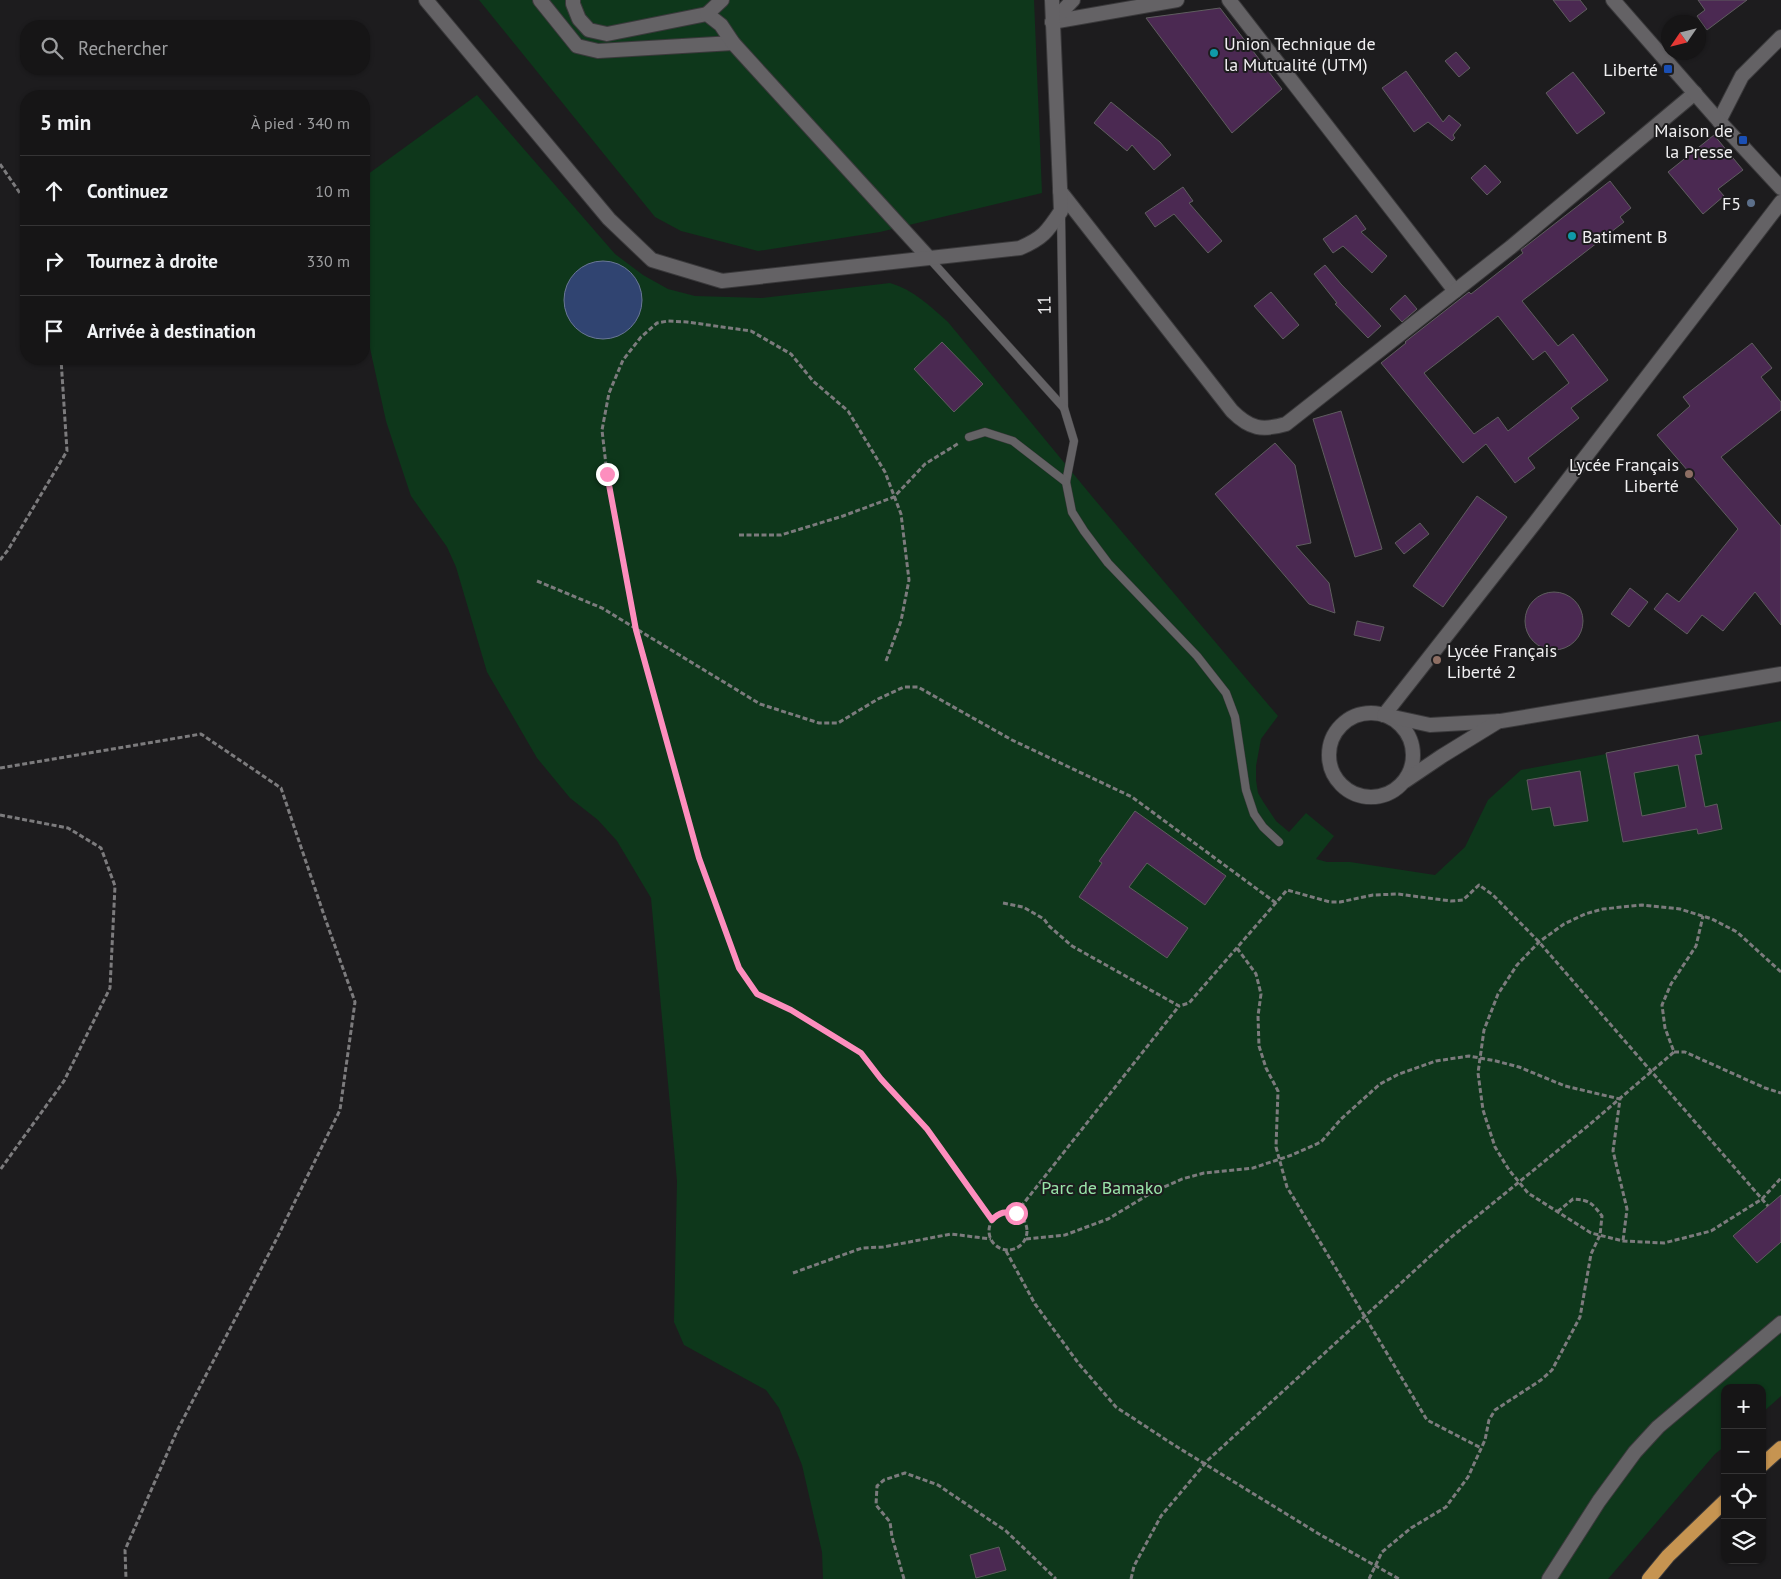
<!DOCTYPE html>
<html lang="fr">
<head>
<meta charset="utf-8">
<style>
  body { margin:0; font-family:"PT Sans",sans-serif; background:#1f1e1f; color:#f1f3f6 }
  .controls { position:absolute; right:15px; bottom:15px; display:grid; overflow:hidden; border-radius:10px; box-shadow:0 1px 4px #0004 }
  .controls button { width:45px; height:45px; display:grid; place-items:center; padding:0; border:0; border-bottom:1px solid #353435; background:#161516; color:#f1f3f6; font:25px sans-serif }
  .compass { position:absolute; left:1661px; top:15px; width:45px; height:45px; border-radius:50%; background:#161516; box-shadow:0 1px 4px #0004; rotate:235deg }
  .stop { position:absolute; width:15px; height:15px; margin:-11px; border:4px solid #fd8ebe; border-radius:50%; background:#fff }
  .stop.end { background:#fd8ebe; border-color:#fff; box-shadow:0 1px 5px #0008 }
  .list { margin:0; padding:0; list-style:none }
  h2 { display:flex; justify-content:space-between; align-items:center; height:65px; margin:0; padding:0 20px; font-size:21px }
  h2 small { font-size:16px; font-weight:400; color:#9e9fa1 }
  .list li { display:grid; grid-template-columns:32px 1fr auto; gap:15px; align-items:center; box-sizing:border-box; height:70px; padding:0 20px; border-top:1px solid #353435 }
  .list b { display:block; font-size:19px; white-space:nowrap }
  .list em { font-size:16px; font-style:normal; color:#9e9fa1 }
  .icon { flex:none; width:28px; height:28px; fill:none; stroke:currentColor; stroke-width:2; stroke-linecap:round; stroke-linejoin:round }
  .map { position:relative; flex:none; width:1781px; height:1579px; overflow:hidden }
  .search { position:absolute; background:#161516; box-shadow:0 1px 4px #0004; left:20px; top:20px; width:350px; height:55px; display:flex; align-items:center; gap:12px; box-sizing:border-box; padding:0 18px; border-radius:20px; color:#9e9fa1; font-size:19px }
  .panel { position:absolute; background:#161516; box-shadow:0 1px 4px #0004; left:20px; top:90px; width:350px; height:275px; border-radius:20px }
  .map>svg:first-child { display:block }
</style>
</head>
<body>
<div class="map">
<svg width="1781" height="1579" viewBox="0 0 1781 1579">
  <rect width="100%" height="100%" fill="#1d1c1e"/>
  <g fill="#0e371b">
    <path d="M479,0H1034L1042,193L880,232L758,251L681,231L655,217Z"/>
    <path d="M477,95L615,254L643,275L668,289L695,296L762,298L890,283C914,290 930,306 948,322L1095,500L1278,716L1261,739L1256,766V780L1258,793L1264,803L1276,821L1289,832L1306,813L1334,836L1316,859L1327,862H1350L1435,875L1465,847L1488,800L1521,770L1781,721V1396L1762,1413V1388H1725V1446L1715,1454L1608,1579H823L822,1552L802,1465L779,1408L766,1390L684,1345L674,1322L677,1181L651,898L617,841L598,820L570,798L537,758L487,672L456,567L447,547L411,496L386,421L364,321V177Z"/>
  </g>
  <circle fill="#304471" stroke="#6a7797" cx="603" cy="300" r="39"/>
  <g fill="#4b2952" stroke="#5f5d5f" fill-rule="evenodd">
    <path d="M1553,0H1580L1587,9L1570,22Z"/>
    <path d="M1698,0H1747L1707,30L1697,16L1705,10Z"/>
    <path d="M1220,8L1282,89L1232,133L1146,18Z"/>
    <path d="M1456,52L1470,68L1459,77L1445,61Z"/>
    <path d="M1406,71L1443,122L1449,115L1461,125L1453,135L1455,138L1452,141L1428,122L1414,132L1382,88Z"/>
    <path d="M1573,72L1605,113L1577,134L1546,93Z"/>
    <path d="M1111,102L1160,142L1171,155L1154,170L1132,145L1127,151L1094,123Z"/>
    <path d="M1714,135L1743,170L1718,189L1724,196L1703,214L1668,172Z"/>
    <path d="M1485,165L1501,182L1487,195L1471,178Z"/>
    <path d="M1610,181L1631,208L1620,217L1624,222L1522,301L1558,346L1573,334L1608,380L1571,408L1579,418L1528,458L1535,468L1515,483L1486,444L1463,463L1381,363L1406,343L1405,342L1469,292L1471,294L1523,253L1521,250ZM1498,316L1533,360L1545,351L1569,383L1508,431L1498,417L1474,434L1424,373Z"/>
    <path d="M1183,187L1193,201L1189,203L1222,241L1208,253L1174,214L1155,227L1145,213Z"/>
    <path d="M1356,215L1366,229L1361,232L1387,256L1372,273L1343,246L1333,253L1323,239Z"/>
    <path d="M1325,265L1341,284L1381,326L1368,338L1335,304L1337,303L1314,274Z"/>
    <path d="M1271,292L1299,325L1283,339L1254,306Z"/>
    <path d="M1405,295L1417,309L1402,322L1390,309Z"/>
    <path d="M942,342L983,384L954,412L914,369Z"/>
    <path d="M1752,343L1772,368L1761,377L1781,402V410L1721,457L1781,526V625L1755,592L1723,631L1702,615L1687,634L1654,609L1667,593L1679,602L1738,529L1657,435L1690,406L1683,397Z"/>
    <path d="M1341,411L1382,549L1355,557L1313,419Z"/>
    <path d="M1275,443L1295,465L1311,543L1296,546L1329,583L1335,613L1309,604L1215,494Z"/>
    <path d="M1477,496L1507,517L1443,607L1413,586Z"/>
    <path d="M1420,523L1429,534L1404,554L1395,543Z"/>
    <path d="M1630,588L1648,602L1629,627L1611,614Z"/>
    <circle cx="1554" cy="621" r="29"/>
    <path d="M1357,621L1384,627L1380,641L1354,635Z"/>
    <path d="M1698,735L1702,754L1695,755L1705,807L1717,804L1722,829L1698,834L1697,829L1623,842L1606,753ZM1678,765L1686,807L1642,816L1634,773Z"/>
    <path d="M1580,771L1588,821L1554,826L1550,807L1532,810L1527,780Z"/>
    <path d="M1135,811L1226,876L1205,905L1147,863L1129,887L1188,928L1167,958L1079,897L1102,863L1099,861Z"/>
    <path d="M1781,1195V1242L1757,1263L1733,1236Z"/>
    <path d="M999,1547L1006,1570L976,1578L970,1555Z"/>
  </g>
  <g fill="none" stroke-linecap="round" stroke-linejoin="round">
    <g stroke="#3a393b" stroke-width="9">
      <g id="service">
        <path d="M1061,213L1064,408L1074,441L1066,482L1072,512L1084,531L1108,563L1197,656L1226,693L1235,717L1246,790L1254,814L1263,827L1279,842"/>
        <path d="M929,258L1064,408"/>
        <path d="M969,437L985,432L1013,441L1066,482"/>
      </g>
    </g>
    <g stroke="#3a393b" stroke-width="16">
      <g id="minor">
        <path d="M540,0L577,46L598,51L733,43"/>
        <path d="M573,0V4L579,19L589,30L607,34L707,14L721,25L733,43L929,258"/>
        <path d="M1229,0L1455,291"/>
        <path d="M707,14L722,0"/>
        <path d="M1052,22L1177,0"/>
        <path d="M1052,22L1073,0"/>
        <path d="M1719,121L1742,76L1781,37"/>
        <path d="M1060,191L1232,411C1250,429 1262,431 1286,424L1511,247L1695,93"/>
        <circle cx="1371" cy="755" r="42"/>
        <path d="M1384,715L1534,524L1781,202"/>
        <path d="M1549,1579L1599,1501L1635,1452L1658,1427L1781,1323"/>
      </g>
    </g>
    <g stroke="#3a393b" stroke-width="16">
      <g id="tertiary">
        <path d="M426,0L609,219L652,260L722,281L1020,248C1043,238 1047,232 1061,211L1052,0"/>
        <path d="M1384,715L1430,725L1501,721L1781,674"/>
        <path d="M1405,781L1442,756L1499,721"/>
      </g>
    </g>
    <g stroke="#3a393b" stroke-width="16">
      <path id="secondary" d="M1613,0L1719,121L1781,188"/>
    </g>
    <g stroke="#3a393b" stroke-width="16">
      <g id="trunk">
        <path d="M1762,1465L1781,1448"/>
        <path d="M1649,1579L1668,1556L1725,1501"/>
      </g>
    </g>
    <g stroke="#7c7b7d" stroke-width="3" stroke-dasharray="5 2.5" stroke-linecap="butt">
      <path d="M0,164L26,202"/>
      <path d="M739,535H781L843,516L894,497L925,464L959,443"/>
      <path d="M0,560L8,550L67,451L61,359"/>
      <path d="M537,581L602,608L760,704L819,723H838L878,699L904,687H918L1012,740L1132,797L1276,903"/>
      <path d="M886,661L901,621L909,580L901,514L885,472L848,411L813,381L791,354L751,331L687,322L668,321L657,323L641,337L623,360L609,393L602,430L607,474L637,630L699,858L739,968L757,994L791,1010L861,1053L881,1079L927,1129L992,1220"/>
      <path d="M0,768L201,734L281,788L326,921L355,1002L340,1110L276,1240L177,1431L125,1550L126,1579"/>
      <path d="M0,815L68,828L101,848L115,886L110,988L64,1081L0,1170"/>
      <path d="M1003,903L1023,907L1044,919L1049,926L1072,946L1179,1006L1189,1003L1287,890L1330,902H1340L1373,895L1398,894L1451,901L1463,900L1479,885L1493,895L1539,942L1768,1206"/>
      <path d="M1237,948L1256,974L1261,994L1258,1016L1259,1046L1266,1068L1278,1091L1276,1147L1287,1187L1427,1420L1481,1448"/>
      <path d="M1781,972L1737,932L1712,919L1680,909L1642,905L1603,909L1585,914L1564,924L1539,942L1517,965L1498,994L1484,1030L1478,1073L1483,1110L1495,1147L1509,1170L1528,1193L1591,1233L1623,1241L1664,1243L1711,1231L1762,1199L1781,1178"/>
      <path d="M1674,1052H1685L1765,1088L1781,1093"/>
      <circle cx="1008" cy="1231" r="19"/>
      <path d="M1016,1213L1179,1006"/>
      <path d="M1026,1239L1065,1235L1108,1219L1151,1193L1182,1179L1204,1173L1253,1168L1292,1155L1321,1142L1341,1119L1380,1084L1399,1074L1436,1061L1469,1056L1496,1061L1519,1067L1565,1086L1620,1099L1613,1151L1627,1209L1623,1241"/>
      <path d="M1006,1251L1035,1304L1079,1364L1116,1407L1174,1445L1319,1534L1399,1579"/>
      <path d="M793,1273L862,1248L883,1247L951,1234L991,1239"/>
      <path d="M904,1579L892,1537L890,1522L876,1505L877,1486L884,1480L905,1473L938,1485L1006,1531L1056,1579"/>
      <path d="M1131,1579L1134,1566L1161,1516L1208,1460L1449,1239L1589,1125L1674,1052L1665,1028L1662,1005L1671,984L1696,946L1703,916"/>
      <path d="M1369,1579L1382,1552L1411,1528L1446,1507L1468,1477L1485,1440L1489,1420L1495,1410L1541,1380L1552,1370L1580,1317L1591,1254L1600,1235L1602,1216C1592,1203 1590,1200 1573,1199L1557,1212"/>
    </g>
    <use href="#service" stroke="#646265" stroke-width="8"/>
    <use href="#minor" stroke="#646265" stroke-width="14"/>
    <use href="#tertiary" stroke="#646265" stroke-width="14"/>
    <use href="#secondary" stroke="#646265" stroke-width="14"/>
    <use href="#trunk" stroke="#c69451" stroke-width="14"/>
  </g>
  <g fill="none" stroke-linecap="round" stroke-linejoin="round">
    <path stroke="#fd8ebe" stroke-width="6" d="M607,474L636,630L699,858L739,968L757,994L791,1010L861,1053L881,1079L927,1129L992,1220C999,1212 1006,1211 1016,1213"/>
  </g>
  <g fill="#0f9aa8" stroke="#1d1c1e" stroke-width="2">
    <circle cx="1214" cy="53" r="5"/>
    <circle cx="1572" cy="236" r="5"/>
  </g>
  <g fill="#1a4fb4" stroke="#1d1c1e" stroke-width="2">
    <rect x="1663" y="64" width="10" height="10" rx="2.5"/>
    <rect x="1738" y="135" width="10" height="10" rx="2.5"/>
  </g>
  <circle fill="#5c6f8a" stroke="#1d1c1e" stroke-width="2" cx="1751" cy="203" r="5"/>
  <g fill="#8d6e63" stroke="#1d1c1e" stroke-width="2">
    <circle cx="1689" cy="474" r="5"/>
    <circle cx="1437" cy="660" r="5"/>
  </g>
  <g text-anchor="middle" dominant-baseline="central" stroke-width="4" stroke-linejoin="round" paint-order="stroke">
    <g font-size="18" fill="#f0eff1" stroke="#1d1c1e" text-anchor="end">
      <text x="1224" y="43" text-anchor="start">Union Technique de<tspan x="1224" dy="21">la Mutualité (UTM)</tspan></text>
      <text x="1658" y="69">Liberté</text>
      <text x="1733" y="130">Maison de<tspan x="1733" dy="21">la Presse</tspan></text>
      <text x="1741" y="203">F5</text>
      <text x="1582" y="236" text-anchor="start">Batiment B</text>
      <text x="1679" y="464">Lycée Français<tspan x="1679" dy="21">Liberté</tspan></text>
      <text x="1447" y="650" text-anchor="start">Lycée Français<tspan x="1447" dy="21">Liberté 2</tspan></text>
    </g>
    <g font-size="18" fill="#f0eff1" stroke="#1d1c1e">
      <text transform="translate(1044 305) rotate(-91)">11</text>
    </g>
    <g font-size="18" fill="#99e4a9" stroke="#1d1c1e">
      <text x="1102" y="1187">Parc de Bamako</text>
    </g>
  </g>
</svg>
<div class="controls">
<button>+</button>
<button>−</button>
<button><svg class="icon" aria-label="locate" viewBox="0 0 24 24"><circle cx="12" cy="12" r="6"/><path d="M12 2v4M12 18v4M2 12h4M18 12h4"/></svg></button>
<button><svg class="icon" aria-label="layers" viewBox="0 0 24 24"><path d="M12 4l9 5-9 5-9-5zM3 14l9 5 9-5"/></svg></button>
</div>
<svg class="compass" viewBox="-18 -18 36 36"><path d="M0-13l5 13h-10z" fill="#e53935"/><path d="M0 13l5-13h-10z" fill="#9e9fa1"/></svg>
<div class="stop" style="left:1016px;top:1213px"></div>
<div class="stop end" style="left:607px;top:474px"></div>
<div class="search"><svg class="icon" aria-label="search" viewBox="0 0 24 24"><circle cx="10" cy="10" r="6"/><path d="M15 15l6 6"/></svg>Rechercher</div>
<section class="panel">
<h2>5 min<small>À pied · 340 m</small></h2>
<ul class="list">
<li><svg class="icon" aria-label="ahead" viewBox="0 0 24 24"><path d="M12 20V5M6 11l6-6 6 6"/></svg><div><b>Continuez</b></div><em>10 m</em></li>
<li><svg class="icon" aria-label="right" viewBox="0 0 24 24"><path d="M7 20v-9h11M14 6l5 5-5 5"/></svg><div><b>Tournez à droite</b></div><em>330 m</em></li>
<li><svg class="icon" aria-label="arrive" viewBox="0 0 24 24"><path d="M6 21V4h12l-3 4 3 4H6"/></svg><div><b>Arrivée à destination</b></div></li>
</ul>
</section>
</div>
</body>
</html>
